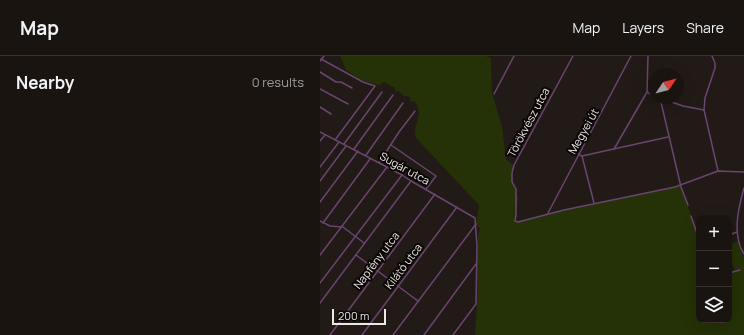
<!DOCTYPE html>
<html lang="en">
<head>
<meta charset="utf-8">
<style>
  body { margin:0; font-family:Manrope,sans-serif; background:#27211e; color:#f1f3f6 }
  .controls { position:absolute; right:12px; bottom:12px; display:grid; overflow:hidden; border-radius:8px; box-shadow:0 4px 16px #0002 }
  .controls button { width:36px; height:36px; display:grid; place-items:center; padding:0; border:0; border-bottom:1px solid #383330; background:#1a1410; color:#f1f3f6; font:20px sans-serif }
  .compass { position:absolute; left:328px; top:12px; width:36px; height:36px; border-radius:50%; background:#1a1410; box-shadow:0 4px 16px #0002; rotate:55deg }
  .scale { position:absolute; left:12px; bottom:10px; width:54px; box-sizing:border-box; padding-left:4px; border:2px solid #eee8e5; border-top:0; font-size:11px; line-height:14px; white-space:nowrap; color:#eee8e5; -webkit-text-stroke:3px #090605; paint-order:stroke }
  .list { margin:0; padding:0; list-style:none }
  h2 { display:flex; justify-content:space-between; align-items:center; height:52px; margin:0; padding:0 16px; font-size:17px }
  h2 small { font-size:13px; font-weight:400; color:#9f9e9f }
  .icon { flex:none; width:22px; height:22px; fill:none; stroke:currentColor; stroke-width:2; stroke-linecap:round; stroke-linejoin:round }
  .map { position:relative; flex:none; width:424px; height:279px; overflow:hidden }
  header { display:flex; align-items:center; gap:24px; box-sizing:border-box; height:56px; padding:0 20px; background:#1a1410; border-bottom:1px solid #383330 }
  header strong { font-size:19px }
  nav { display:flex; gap:22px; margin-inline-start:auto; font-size:14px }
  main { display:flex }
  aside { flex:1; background:#1a1410 }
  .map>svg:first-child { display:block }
</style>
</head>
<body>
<header>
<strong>Map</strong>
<nav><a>Map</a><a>Layers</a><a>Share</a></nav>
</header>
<main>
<aside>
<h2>Nearby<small>0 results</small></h2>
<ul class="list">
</ul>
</aside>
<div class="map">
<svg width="424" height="279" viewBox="0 0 424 279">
  <rect width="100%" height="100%" fill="#221a16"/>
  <path fill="#253107" d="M20,0H166L171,2L172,37L182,71L186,103L194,110L192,121L198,143L195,165L198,166L244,154L355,131L360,129L379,181V264H409V217L415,215L409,197V189L418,185L423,201L424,199V279H155L157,248L158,179L160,172L156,168L159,149L96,82C91,69 106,59 94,45L91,46L90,45L91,42L88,40H83V38L80,37L79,35L76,36L75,35V32L64,26L59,29L41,24L26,14Z"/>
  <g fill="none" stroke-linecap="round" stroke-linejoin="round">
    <g stroke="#6a4571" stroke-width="1.5">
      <path d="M253,0L194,109L192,117V126L196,133V159L195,165L198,166L244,154L355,131L398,115L424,116"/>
      <path d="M328,0L327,36L334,40"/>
      <path d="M392,0L395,7V12L385,42L384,54L398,115"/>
      <path d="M1,3L43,26L55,30L15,84"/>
      <path d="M0,5L4,0"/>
      <path d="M0,16L16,26H21L32,32"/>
      <path d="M0,33L28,48"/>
      <path d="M174,38L194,0"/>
      <path d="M340,42L361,131L368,149"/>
      <path d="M340,42L363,50L384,54"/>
      <path d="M0,51L11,58"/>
      <path d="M0,76L82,119L91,125L155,162L157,190L156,248L133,279"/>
      <path d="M0,85L5,79"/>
      <path d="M24,88L62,36"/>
      <path d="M71,89L116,120L106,133"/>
      <path d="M34,93L73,39"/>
      <path d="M294,93L327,36"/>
      <path d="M258,98L262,100L348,81"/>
      <path d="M46,99L83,47"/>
      <path d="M262,100L274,147"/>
      <path d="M59,107L79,76L95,55"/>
      <path d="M0,111L19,86"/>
      <path d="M0,125L26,90"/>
      <path d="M424,132C418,153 412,179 424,198"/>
      <path d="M0,146L38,95"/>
      <path d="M228,157L311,0"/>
      <path d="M371,160L379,183"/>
      <path d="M0,165L10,170L23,171L44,187"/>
      <path d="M3,167L50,103"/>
      <path d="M409,179L417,176"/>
      <path d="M0,199L67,111"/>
      <path d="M36,199L98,245"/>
      <path d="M409,217L420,214"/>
      <path d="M0,227L82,119"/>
      <path d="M0,247L91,125"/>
      <path d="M10,279L115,138"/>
      <path d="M42,279L137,151"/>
      <path d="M73,279L156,168"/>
      <path d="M104,279L156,208"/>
    </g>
  </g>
  <g text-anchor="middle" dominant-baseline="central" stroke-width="4" stroke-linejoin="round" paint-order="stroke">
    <g font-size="11" fill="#eee8e5" stroke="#090605">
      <text transform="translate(208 66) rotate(-62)">Törökvész utca</text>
      <text transform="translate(263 75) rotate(-61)">Megyei út</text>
      <text transform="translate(85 112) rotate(29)">Sugár utca</text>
      <text transform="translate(56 204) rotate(-53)">Napfény utca</text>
      <text transform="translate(83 210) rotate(-53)">Kilátó utca</text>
    </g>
  </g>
</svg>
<div class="controls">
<button>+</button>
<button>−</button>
<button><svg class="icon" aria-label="layers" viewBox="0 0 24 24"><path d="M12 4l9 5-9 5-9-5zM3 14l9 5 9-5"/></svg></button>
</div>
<svg class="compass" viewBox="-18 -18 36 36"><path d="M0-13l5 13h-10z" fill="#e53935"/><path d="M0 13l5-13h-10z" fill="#9f9e9f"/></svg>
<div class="scale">200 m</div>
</div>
</main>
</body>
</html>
